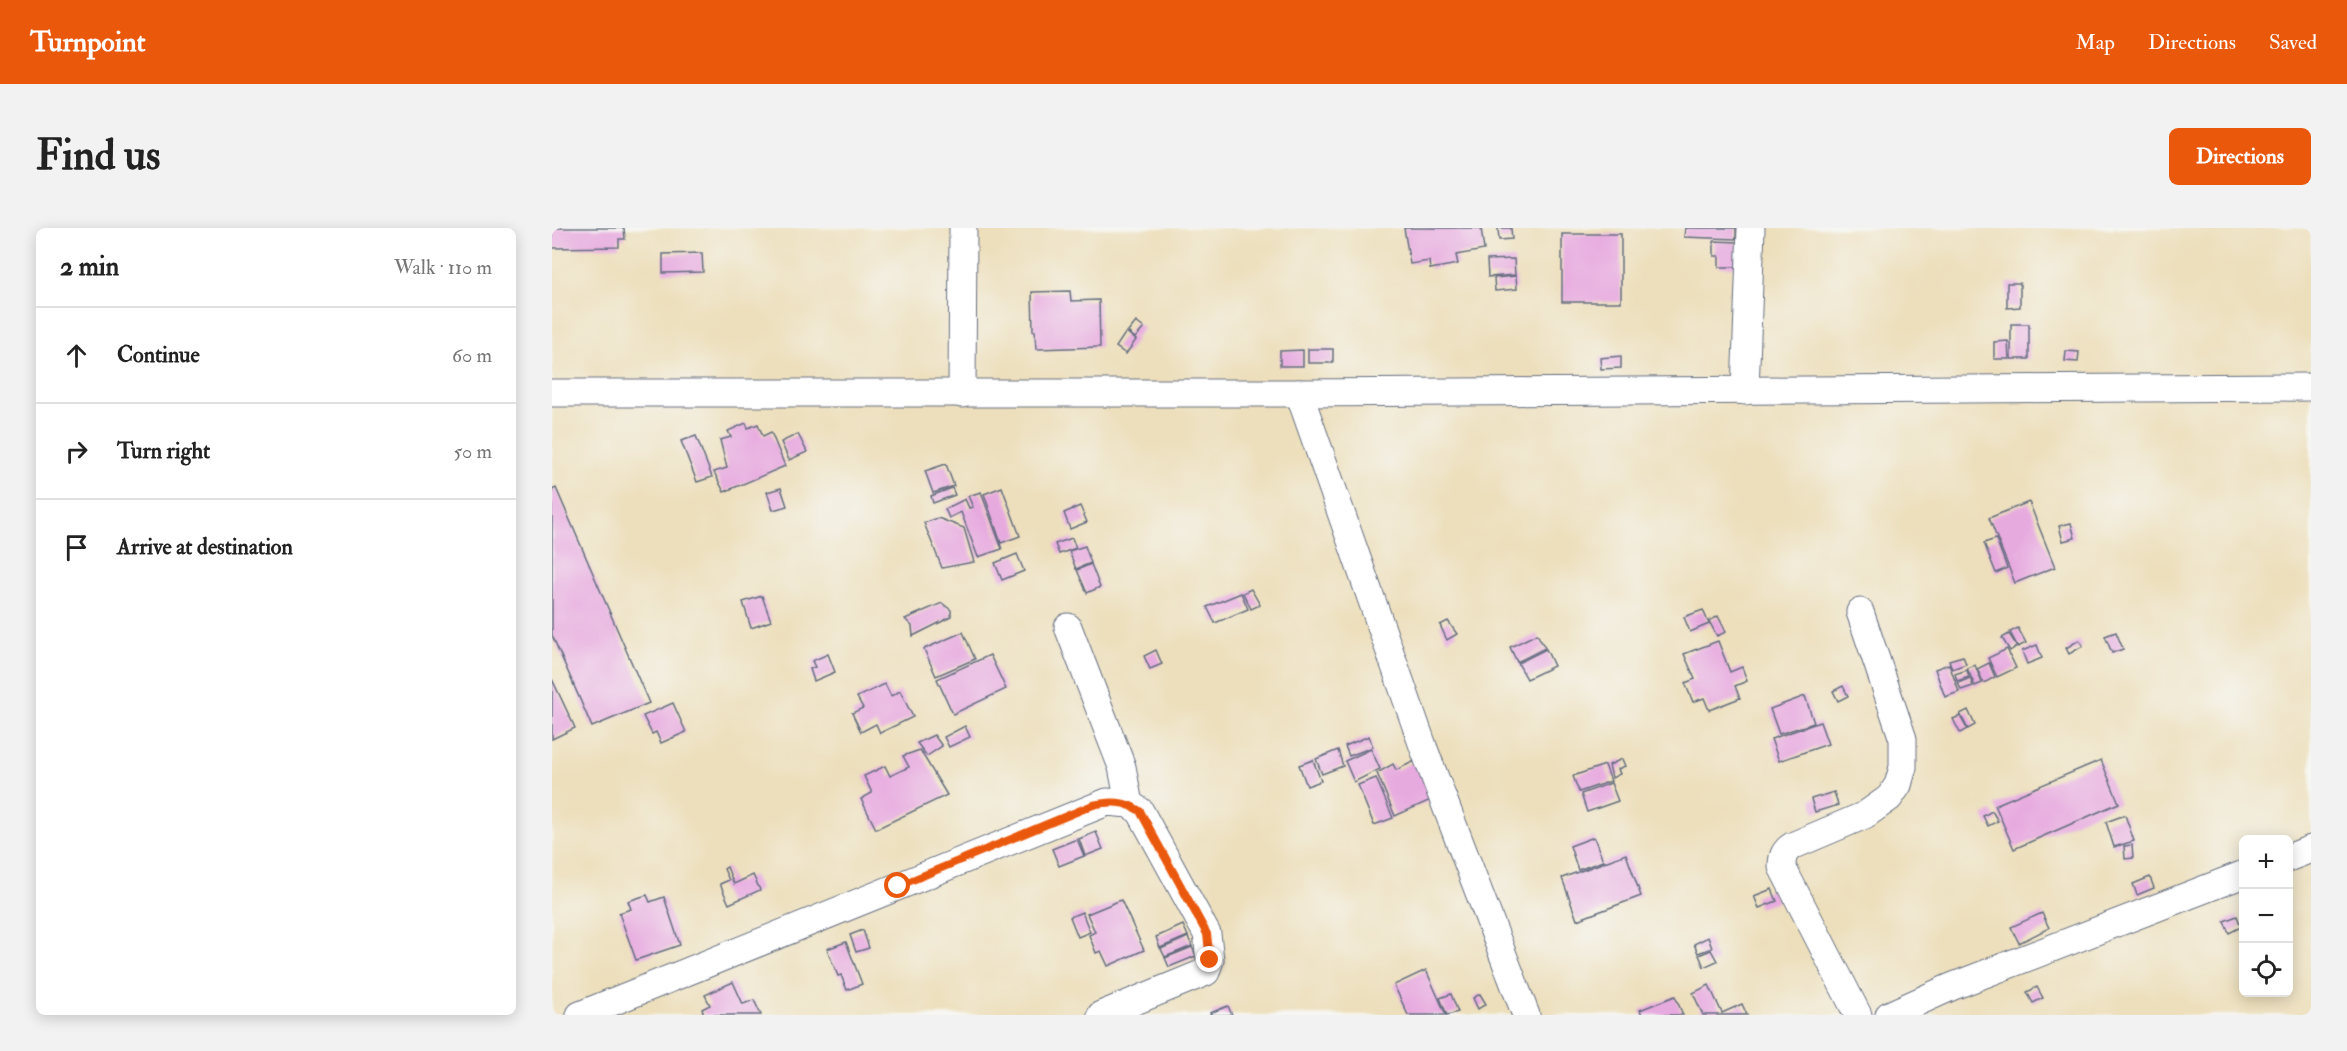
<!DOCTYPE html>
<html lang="en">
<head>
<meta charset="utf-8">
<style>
  body { margin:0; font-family:"IM FELL Double Pica",serif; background:#f2f2f2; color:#222 }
  .controls { position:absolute; right:18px; bottom:18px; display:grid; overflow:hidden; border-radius:9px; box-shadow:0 3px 15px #0003 }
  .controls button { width:54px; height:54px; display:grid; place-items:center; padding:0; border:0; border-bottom:2px solid #e0e0e0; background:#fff; color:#222; font:30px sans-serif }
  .stop { position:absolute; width:18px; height:18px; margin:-14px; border:4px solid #ea580c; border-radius:50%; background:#fff }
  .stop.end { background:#ea580c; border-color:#fff; box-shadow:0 2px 6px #0008 }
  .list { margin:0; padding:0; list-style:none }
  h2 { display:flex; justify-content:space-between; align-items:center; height:78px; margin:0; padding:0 24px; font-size:26px }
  h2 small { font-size:20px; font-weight:400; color:#767676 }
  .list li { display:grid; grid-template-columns:39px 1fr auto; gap:18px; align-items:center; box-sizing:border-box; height:96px; padding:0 24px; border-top:2px solid #e0e0e0 }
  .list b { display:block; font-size:22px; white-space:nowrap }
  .list em { font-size:20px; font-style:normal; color:#767676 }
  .icon { flex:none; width:33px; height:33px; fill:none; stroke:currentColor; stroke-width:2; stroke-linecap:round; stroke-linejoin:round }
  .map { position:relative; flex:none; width:1759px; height:787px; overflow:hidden; border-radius:9px }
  header { display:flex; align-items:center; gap:36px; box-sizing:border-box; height:84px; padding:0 30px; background:#ea580c; color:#fff }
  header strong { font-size:28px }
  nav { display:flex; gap:33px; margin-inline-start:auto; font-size:21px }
  .intro { display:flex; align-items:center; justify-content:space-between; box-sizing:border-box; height:144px; padding:0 36px }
  h1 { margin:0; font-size:42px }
  .button { padding:15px 27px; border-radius:9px; background:#ea580c; color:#fff; font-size:21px; font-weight:700 }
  main { display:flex; gap:36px; padding:0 36px }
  aside { flex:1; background:#fff; border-radius:9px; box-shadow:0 3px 15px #0003 }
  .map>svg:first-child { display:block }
</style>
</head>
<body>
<header>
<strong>Turnpoint</strong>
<nav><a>Map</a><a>Directions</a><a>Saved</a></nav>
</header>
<div class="intro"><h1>Find us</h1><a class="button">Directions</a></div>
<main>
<aside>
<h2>2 min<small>Walk · 110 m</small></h2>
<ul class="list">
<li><svg class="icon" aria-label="ahead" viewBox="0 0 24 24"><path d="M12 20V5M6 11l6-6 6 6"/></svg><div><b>Continue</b></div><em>60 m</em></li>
<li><svg class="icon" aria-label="right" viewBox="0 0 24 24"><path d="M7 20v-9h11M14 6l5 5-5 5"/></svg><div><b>Turn right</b></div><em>50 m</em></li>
<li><svg class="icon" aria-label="arrive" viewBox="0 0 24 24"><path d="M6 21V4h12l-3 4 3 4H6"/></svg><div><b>Arrive at destination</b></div></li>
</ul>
</aside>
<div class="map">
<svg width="1759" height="787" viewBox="0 0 1759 787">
  <rect width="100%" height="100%" fill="#f6f6f2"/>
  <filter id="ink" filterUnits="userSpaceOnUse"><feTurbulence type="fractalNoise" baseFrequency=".0167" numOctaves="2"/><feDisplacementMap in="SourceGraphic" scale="12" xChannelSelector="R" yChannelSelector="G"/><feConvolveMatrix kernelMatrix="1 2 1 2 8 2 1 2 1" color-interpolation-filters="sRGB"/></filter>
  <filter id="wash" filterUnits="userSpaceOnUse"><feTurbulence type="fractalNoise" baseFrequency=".008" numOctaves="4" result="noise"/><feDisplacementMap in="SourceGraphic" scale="24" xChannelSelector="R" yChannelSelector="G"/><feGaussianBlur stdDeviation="1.35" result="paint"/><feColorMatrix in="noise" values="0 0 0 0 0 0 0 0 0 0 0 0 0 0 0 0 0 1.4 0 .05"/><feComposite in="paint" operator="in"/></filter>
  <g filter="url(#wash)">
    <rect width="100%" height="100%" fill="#eddfbc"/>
    <g id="blocks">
      <g fill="#e7aadf">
        <path d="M0,0H72L73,11H67V19L0,20Z"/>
        <path d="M852,0H929L932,22L904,27L906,36L878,41L877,33L858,36Z"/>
        <path d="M946,0H959L960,11L947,12Z"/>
        <path d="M1133,0H1184V11L1132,9Z"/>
        <rect x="1010" y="6" width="59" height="68"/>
        <path d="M1162,13L1185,14L1184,39H1167V28H1162Z"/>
        <path d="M150,25L151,44L111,45V26Z"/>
        <path d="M962,31L963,47L936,49L935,32Z"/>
        <path d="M964,48L965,61L943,63L942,50Z"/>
        <path d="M1455,55H1468V79L1455,80Z"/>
        <path d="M518,63L519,73L547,72L548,119L484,121L483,103H481L480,64Z"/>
        <path d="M584,94L592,100L583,110L576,104Z"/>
        <rect x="1459" y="96" width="18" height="35"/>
        <path d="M574,104L584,112L574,126L564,119Z"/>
        <path d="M1456,113L1457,131H1442V114Z"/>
        <rect x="756" y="121" width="25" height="14"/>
        <path d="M751,122V138H728V123Z"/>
        <path d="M1514,123L1527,124L1526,134L1513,133Z"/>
        <path d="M1069,128V140L1049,141L1048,130Z"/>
        <path d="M194,195L196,200L206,196L211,208L219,204L233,238L172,264L162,244L175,240L168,212L179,209L176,203Z"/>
        <path d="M246,206L255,224L237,232L229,214Z"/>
        <path d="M144,208L160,249L145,254L129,213Z"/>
        <path d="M394,236L402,258L381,265L373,243Z"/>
        <path d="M450,259L468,308L449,315L432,266Z"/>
        <path d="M4,260L97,475L40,499L0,407V262Z"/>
        <path d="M229,260L235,278L221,282L215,264Z"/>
        <path d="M400,260L403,267L381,275L379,268Z"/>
        <path d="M429,264L450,321L426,329L409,284L397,290L393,281L413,271L417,280L421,279L416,268Z"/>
        <path d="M1477,274L1503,339L1463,355L1437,290Z"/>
        <path d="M528,278L535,294L518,301L512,285Z"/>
        <path d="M386,290L412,300L422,334L390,340L372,295Z"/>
        <path d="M1519,295L1523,310L1511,313L1507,298Z"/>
        <path d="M520,310L524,320L507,326L503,316Z"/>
        <path d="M1444,311L1455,340L1444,345L1432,315Z"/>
        <path d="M533,318L539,335L524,341L517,323Z"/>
        <path d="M465,326L472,343L450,352L443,335Z"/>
        <path d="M539,336L548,359L535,365L525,342Z"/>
        <path d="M699,361L708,377L699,381L691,365Z"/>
        <path d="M689,365L696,381L663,395L655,379Z"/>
        <path d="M210,368L219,393L199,400L191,374Z"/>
        <path d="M390,375L399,382V389L361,408L360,398L353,391Z"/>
        <path d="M1151,382L1157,396L1138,404L1132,389Z"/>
        <path d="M1166,388L1174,404L1165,408L1157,393Z"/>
        <path d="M896,393L905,406L895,412L888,397Z"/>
        <path d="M1466,400L1474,415L1466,419L1458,404Z"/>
        <path d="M411,404L423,431L384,448L372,421Z"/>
        <path d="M1564,404L1571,421L1560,425L1553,408Z"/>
        <path d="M985,406L993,420L965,434L958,419Z"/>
        <path d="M1457,406L1465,418L1458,423L1450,410Z"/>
        <path d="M1527,412L1531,418L1517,426L1514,420Z"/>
        <path d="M1166,413L1178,444L1190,439L1195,453L1183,458L1188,470L1157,482L1152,470L1141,474L1133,455L1143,451L1132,426Z"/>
        <path d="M1485,417L1490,430L1475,436L1470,423Z"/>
        <path d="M994,421L1002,438L975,451L966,435Z"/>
        <path d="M1455,421L1464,440L1445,449L1436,430Z"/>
        <path d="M604,422L610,436L598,441L592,428Z"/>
        <path d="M276,426L283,444L262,453L258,441L263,439L260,433Z"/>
        <path d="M438,427L454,461L401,486L385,451Z"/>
        <path d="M1411,428L1414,436L1400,441L1397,432Z"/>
        <path d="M1437,435L1443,449L1432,455L1425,441Z"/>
        <path d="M1397,436L1407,464L1393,469L1383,441Z"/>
        <path d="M1423,437L1430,455L1423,458L1415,440Z"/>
        <path d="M1415,442L1417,449L1405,453L1403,446Z"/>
        <path d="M1418,450L1421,458L1409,462L1406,455Z"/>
        <path d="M0,451L23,500L0,511Z"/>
        <path d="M333,456L339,468L348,463L361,489L328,505L324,496L309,504L300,485L311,480L305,469Z"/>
        <path d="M1291,458L1296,468L1286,473L1281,463Z"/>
        <path d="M1253,468L1262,495L1227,506L1218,481Z"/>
        <path d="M121,475L134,504L109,515L104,504L100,506L91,488Z"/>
        <path d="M1416,482L1423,497L1416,501L1408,486Z"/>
        <path d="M1408,488L1415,501L1408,505L1401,491Z"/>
        <path d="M1268,494L1276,516L1227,533L1219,511Z"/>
        <path d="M413,498L418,509L397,519L392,509Z"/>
        <path d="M382,507L390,518L375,528L365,515Z"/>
        <path d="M817,508L821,519L797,528L793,518Z"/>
        <path d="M819,521L828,541L802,554L793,533Z"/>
        <path d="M368,522L395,567L324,601L309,571L320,565L312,548L333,538L338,548L357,539L351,528Z"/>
        <path d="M786,522L791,538L770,546L764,531Z"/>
        <path d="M1070,531L1073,538L1066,541L1068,546L1060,550L1057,537Z"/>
        <path d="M761,532L769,553L755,558L747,537Z"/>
        <path d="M1549,532L1567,575L1462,621L1443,577Z"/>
        <path d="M863,533L881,571L843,588L825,545L841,536L844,542Z"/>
        <path d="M1053,537L1059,553L1027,564L1021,548Z"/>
        <path d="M824,550L841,590L822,597L806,557Z"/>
        <path d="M1059,555L1066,573L1035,584L1029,566Z"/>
        <path d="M1282,564L1286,577L1263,584L1259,571Z"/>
        <path d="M1440,583L1446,593L1436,598L1431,588Z"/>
        <path d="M1573,587L1582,613L1562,619L1554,594Z"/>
        <path d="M544,604L551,621L533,628L527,611Z"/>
        <path d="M1042,609L1051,633L1026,642L1018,618Z"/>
        <path d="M525,611L532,628L507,638L500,621Z"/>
        <path d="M1580,617L1581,630L1573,631L1572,618Z"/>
        <path d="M1074,626L1089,668L1025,692L1010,650Z"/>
        <path d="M175,639L182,656L201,647L208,662L177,676L168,656L177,652L172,641Z"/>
        <path d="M1598,649L1602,660L1585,667L1581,656Z"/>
        <path d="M1220,661L1225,673L1207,680L1202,668Z"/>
        <path d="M95,667L98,674L112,669L128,717L84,732L67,685L79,681L76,673Z"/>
        <path d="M569,672L592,722L556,738L549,723L544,725L537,707L543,704L535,686Z"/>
        <path d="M530,684L538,704L526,709L518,689Z"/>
        <path d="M1490,685L1497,700L1467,715L1459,699Z"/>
        <path d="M1685,688L1689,699L1677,705L1672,693Z"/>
        <path d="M631,697L636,708L608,720L604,709Z"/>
        <path d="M311,702L317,720L304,724L298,707Z"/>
        <path d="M636,709L640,718L613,729L609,721Z"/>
        <path d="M1156,709L1160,720L1146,725L1142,716Z"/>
        <path d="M294,714L310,756L295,762L289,747L286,748L275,721Z"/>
        <path d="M640,719L644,728L617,739L613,730Z"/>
        <path d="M1159,722L1165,733L1152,739L1147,727Z"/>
        <path d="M874,742L894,787H856L842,757Z"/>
        <path d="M181,754L191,776L202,772L209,787H152L150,781L158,777L153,767Z"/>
        <path d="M1157,757L1170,785L1190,776L1195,787H1151L1141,765Z"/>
        <path d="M1485,759L1491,770L1481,775L1475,764Z"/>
        <path d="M899,766L906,784L895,787L888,770Z"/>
        <path d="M928,766L934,776L926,781L921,770Z"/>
        <path d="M1123,768L1131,787H1090L1088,782Z"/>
        <path d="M676,778L680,787H659L658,785Z"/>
      </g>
    </g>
  </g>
  <g filter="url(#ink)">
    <use href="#blocks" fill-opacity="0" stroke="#646d7f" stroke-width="1.5"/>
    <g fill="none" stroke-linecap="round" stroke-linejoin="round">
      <g stroke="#646d7f" stroke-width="29">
        <g id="street">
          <path d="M1193,163L1199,0"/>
          <path d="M0,165H747L1759,159"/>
          <path d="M747,165L872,521L974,787"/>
          <path d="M410,166L411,0"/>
          <path d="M516,399L570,539L577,576"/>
          <path d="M1736,630L1759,621"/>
          <path d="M28,787L555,574L577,576L588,583L655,706L658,732L654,744L549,787"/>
          <path d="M1306,787L1230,639C1230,629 1232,623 1240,618L1313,587L1337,570L1346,557L1351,539V511L1308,384"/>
          <path d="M1337,787L1399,759L1692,646"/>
        </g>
      </g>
      <use href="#street" stroke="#fff" stroke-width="27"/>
    </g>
  </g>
  <g fill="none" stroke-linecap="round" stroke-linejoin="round" filter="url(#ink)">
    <path stroke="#ea580c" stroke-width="8" d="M346,658L541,577C559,573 573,573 588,583L655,706L658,732"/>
  </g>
</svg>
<div class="controls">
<button>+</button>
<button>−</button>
<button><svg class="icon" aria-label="locate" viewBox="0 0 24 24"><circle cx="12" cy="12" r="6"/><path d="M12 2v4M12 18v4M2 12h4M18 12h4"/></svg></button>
</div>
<div class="stop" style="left:346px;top:658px"></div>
<div class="stop end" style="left:658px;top:732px"></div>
</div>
</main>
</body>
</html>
